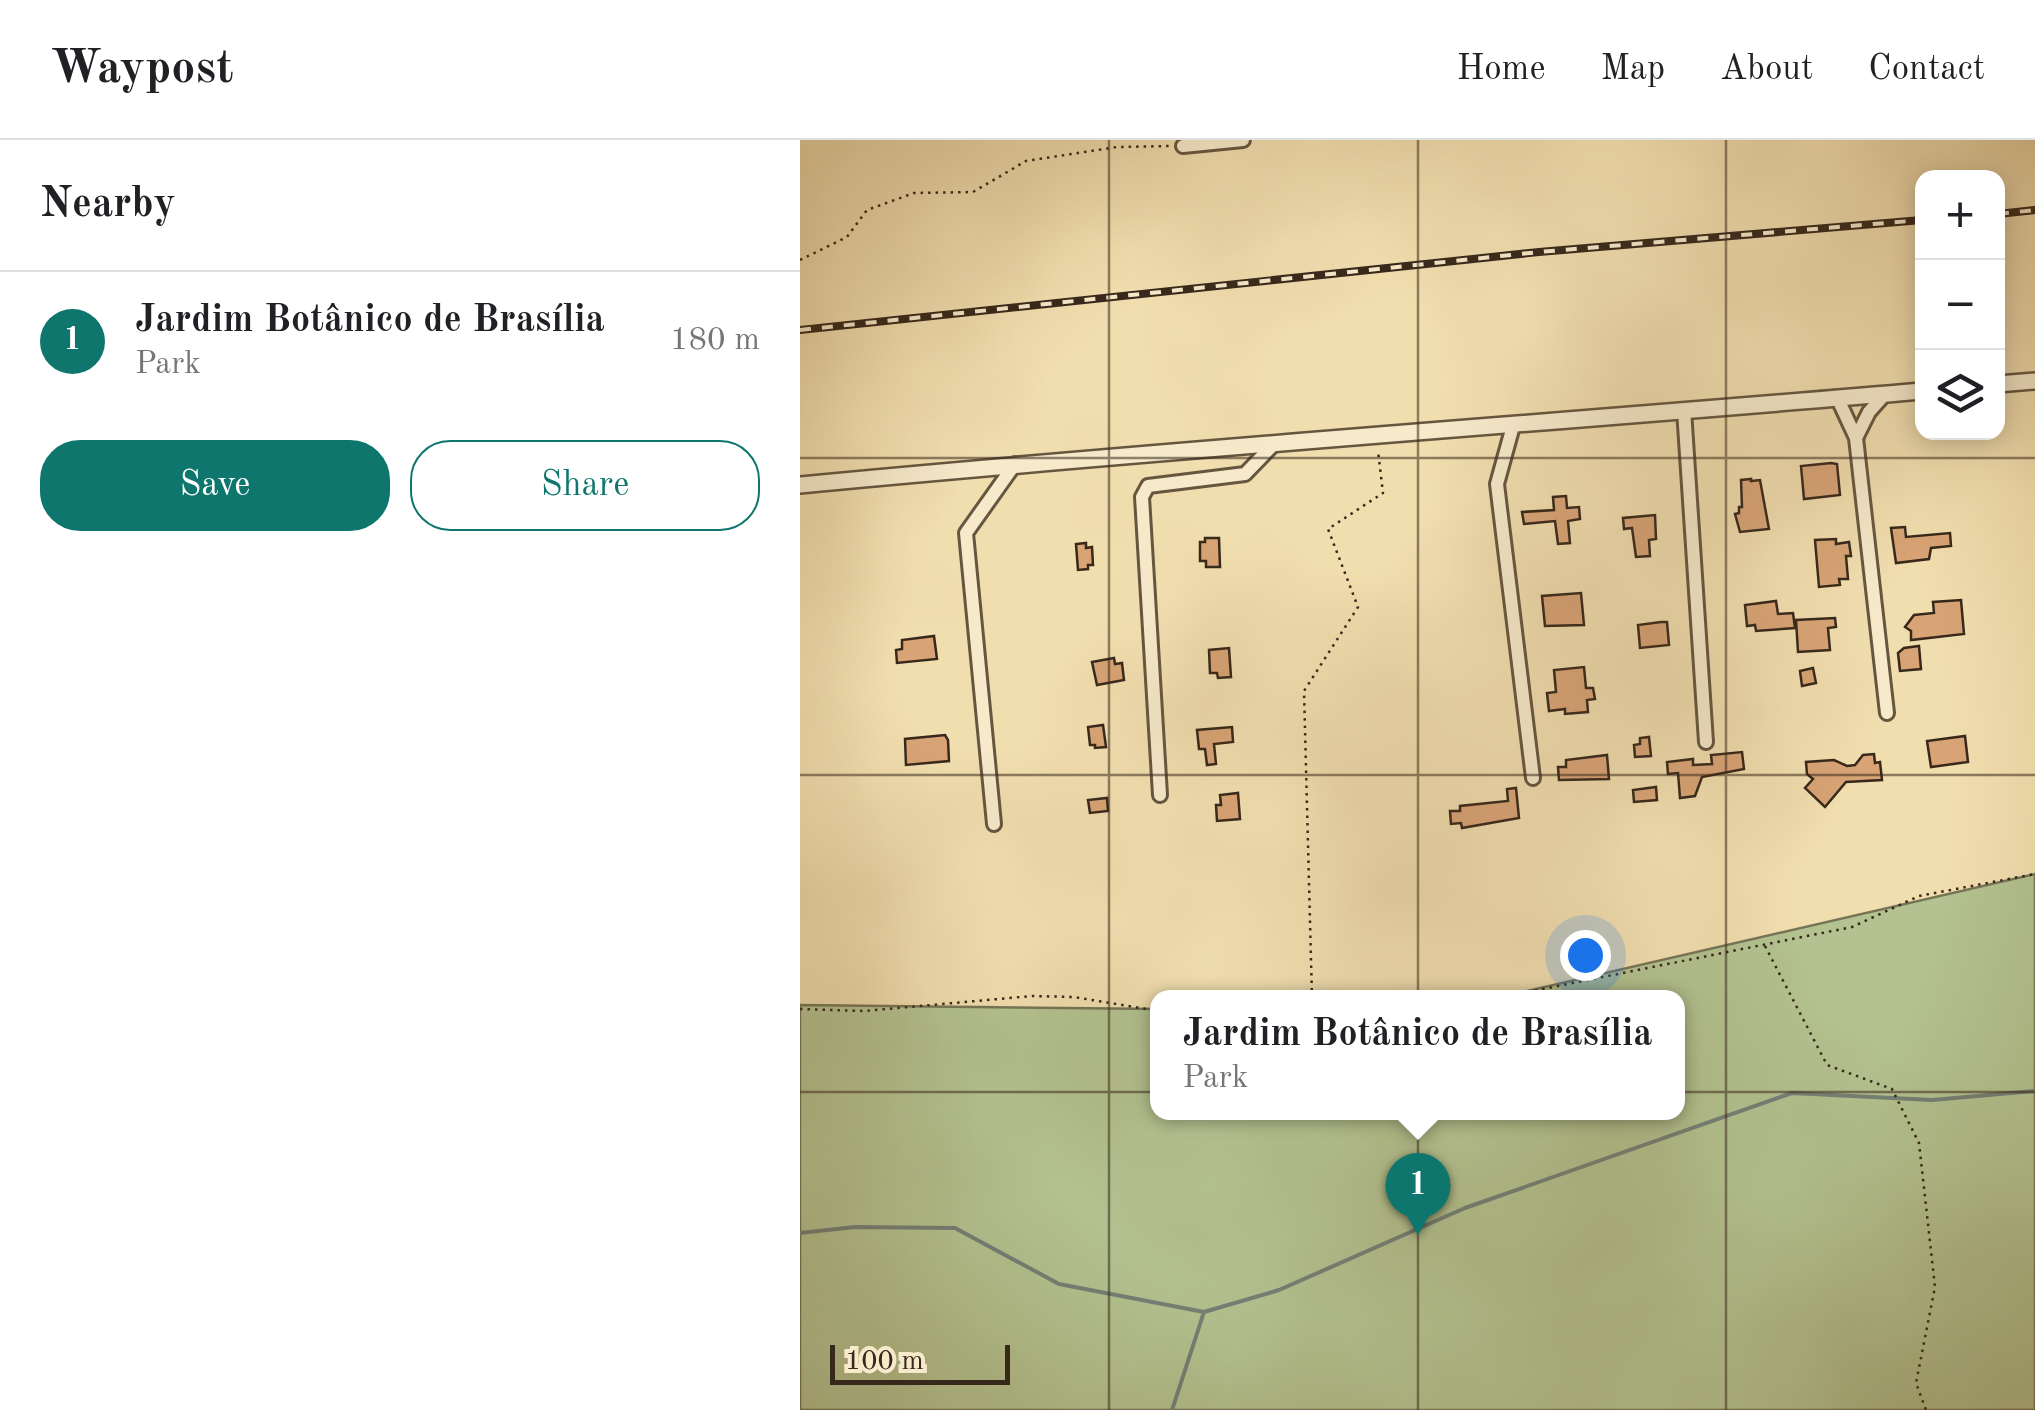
<!DOCTYPE html>
<html lang="en">
<head>
<meta charset="utf-8">
<style>
  body { margin:0; font-family:"Old Standard TT",serif; background:#f6f6f6; color:#202124 }
  .controls { position:absolute; right:30px; top:30px; display:grid; overflow:hidden; border-radius:20px; box-shadow:0 5px 25px #0003 }
  .controls button { width:90px; height:90px; display:grid; place-items:center; padding:0; border:0; border-bottom:2px solid #e0e0e0; background:#fff; color:#202124; font:50px sans-serif }
  .scale { position:absolute; left:30px; bottom:25px; width:180px; box-sizing:border-box; padding-left:10px; border:5px solid #37281b; border-top:0; font-size:28px; line-height:35px; white-space:nowrap; color:#37281b; -webkit-text-stroke:8px #f6eacb; paint-order:stroke }
  .you { position:absolute; left:785px; top:815px; width:35px; height:35px; margin:-25px; border:8px solid #fff; border-radius:50%; background:#1a73e8; box-shadow:0 0 0 15px #1a73e833 }
  .badge { display:grid; place-items:center; width:65px; height:65px; border-radius:50%; background:#0f766e; color:#fff; font-size:32px; font-weight:700 }
  .pin { position:absolute; translate:-50% -82px; filter:drop-shadow(0 2px 5px #0008) }
  .pin::after { content:''; position:absolute; top:52px; width:35px; height:30px; background:inherit; clip-path:polygon(0 0,100% 0,50% 100%) }
  .popup { position:absolute; left:350px; top:850px; width:535px; height:130px; box-sizing:border-box; display:grid; place-content:center; border-radius:20px; background:#fff; filter:drop-shadow(0 2px 8px #0005); font-size:32px; white-space:nowrap; color:#757577 }
  .popup b { font-size:38px; color:#202124 }
  .popup::after { content:''; position:absolute; left:50%; top:100%; margin-left:-20px; border:20px solid transparent; border-top-color:#fff }
  .list { margin:0; padding:0; list-style:none }
  h2 { display:flex; justify-content:space-between; align-items:center; height:130px; margin:0; padding:0 40px; font-size:42px }
  h2 small { font-size:32px; font-weight:400; color:#757577 }
  .list li { display:grid; grid-template-columns:65px 1fr auto; gap:30px; align-items:center; box-sizing:border-box; height:140px; padding:0 40px; border-top:2px solid #e0e0e0 }
  .list b { display:block; font-size:38px; white-space:nowrap }
  .list p { margin:0; font-size:32px; white-space:nowrap; color:#757577 }
  .list em { font-size:32px; font-style:normal; color:#757577 }
  .actions { display:flex; gap:20px; padding:30px 40px }
  .actions a { flex:1; padding:22px 0; border:2px solid #0f766e; border-radius:40px; text-align:center; font-size:35px; color:#0f766e }
  .actions .main { background:#0f766e; color:#fff }
  .icon { flex:none; width:55px; height:55px; fill:none; stroke:currentColor; stroke-width:2; stroke-linecap:round; stroke-linejoin:round }
  .map { position:relative; flex:none; width:1235px; height:1270px; overflow:hidden }
  header { display:flex; align-items:center; gap:60px; box-sizing:border-box; height:140px; padding:0 50px; background:#fff; border-bottom:2px solid #e0e0e0 }
  header strong { font-size:48px }
  nav { display:flex; gap:55px; margin-inline-start:auto; font-size:35px }
  main { display:flex }
  aside { flex:1; background:#fff }
  .map>svg:first-child { display:block }
</style>
</head>
<body>
<header>
<strong>Waypost</strong>
<nav><a>Home</a><a>Map</a><a>About</a><a>Contact</a></nav>
</header>
<main>
<aside>
<h2>Nearby<small></small></h2>
<ul class="list">
<li><span class="badge">1</span><div><b>Jardim Botânico de Brasília</b><p>Park</p></div><em>180 m</em></li>
</ul>
<div class="actions"><a class="main">Save</a><a>Share</a></div>
</aside>
<div class="map">
<svg width="1235" height="1270" viewBox="0 0 1235 1270">
  <rect width="100%" height="100%" fill="#f1deaf"/>
  <filter id="stains"><feTurbulence type="fractalNoise" baseFrequency=".002" numOctaves="4"/><feColorMatrix values="0 0 0 0 .2 0 0 0 0 .09 0 0 0 0 .02 0 0 0 .5 -.17"/></filter>
  <radialGradient id="worn" r=".72"><stop offset=".6" stop-color="#630" stop-opacity="0"/><stop offset="1" stop-color="#630" stop-opacity=".3"/></radialGradient>
  <path fill="#b3c290" stroke="#757556" stroke-width="2.5" d="M1235,734V1270H0V865L358,869V972H878V858L701,857Z"/>
  <g fill="none" stroke-linecap="round" stroke-linejoin="round">
    <g stroke="#748076" stroke-width="4">
      <path d="M0,1093L55,1087L155,1088L259,1144L404,1172L479,1150L665,1068L992,953L1132,960L1235,951"/>
      <path d="M372,1270L403,1175"/>
    </g>
  </g>
  <g fill="#d8a476" stroke="#37281b" stroke-width="2.5">
    <path d="M1031,323L1037,324L1040,355L1004,359L1001,326Z"/>
    <path d="M951,339V341L960,340L969,389L940,392L935,374L939,373V367H942L941,340Z"/>
    <path d="M766,356L767,368L779,367L780,379L768,381L770,403L758,404L755,381L724,384L722,372L754,370L753,357Z"/>
    <path d="M855,375L856,399L849,400L850,416L836,417L832,388L824,389L823,378Z"/>
    <path d="M1105,387L1106,397L1150,393L1151,406L1131,408L1129,419L1096,423L1091,388Z"/>
    <path d="M405,398H419L420,427H406V421H400V402H405Z"/>
    <path d="M1036,399V404L1049,402L1051,416H1046L1048,439H1039L1040,445L1019,447L1015,400Z"/>
    <path d="M286,403V408L292,407L293,425H288V429L278,430L276,404Z"/>
    <path d="M781,453L784,485L745,486L742,456Z"/>
    <path d="M1161,460L1164,494L1111,500V491L1105,487L1114,475L1134,473L1133,462Z"/>
    <path d="M976,461L978,474L993,473L995,488L956,491L955,485L947,486L945,465Z"/>
    <path d="M1035,478L1036,487L1028,488L1030,510L998,512L996,480Z"/>
    <path d="M861,482H867L869,505L840,508L838,485Z"/>
    <path d="M134,496L137,519L97,523L96,510L102,509V500Z"/>
    <path d="M1119,506L1121,529L1100,531L1098,513L1104,508Z"/>
    <path d="M429,508L431,537L418,538L417,533H410L409,510Z"/>
    <path d="M314,518L315,524L322,523L324,540L297,545L292,522Z"/>
    <path d="M784,527L786,548H793L795,559L787,560L788,572L765,574V569L749,571L747,553L756,552L754,530Z"/>
    <path d="M1013,528L1016,543L1002,546L1000,531Z"/>
    <path d="M303,585L306,607L295,608V605H290L288,587Z"/>
    <path d="M432,587L433,602L414,604L416,624L407,625L405,609H399L397,590Z"/>
    <path d="M145,595L148,600L149,621L106,625L105,599Z"/>
    <path d="M1165,596L1168,622L1131,627L1127,601Z"/>
    <path d="M849,597L851,616L835,617L834,605L840,604V598Z"/>
    <path d="M942,612L944,629L902,637L895,656L880,658L878,633L868,634L867,622L893,619V625L912,624L911,615Z"/>
    <path d="M1074,614L1075,623L1080,622L1082,640L1046,642L1025,667L1005,648L1013,639L1007,634L1006,622L1034,620L1047,626L1055,625L1063,615Z"/>
    <path d="M807,615L809,639L759,640L758,627H766V620Z"/>
    <path d="M856,647L857,660L834,662L833,650Z"/>
    <path d="M716,648L719,678L662,688L661,683L651,684L650,671H660V666L708,661L707,649Z"/>
    <path d="M438,653L440,679L417,681L416,665H421L420,655Z"/>
    <path d="M307,658L308,671L290,673L288,660Z"/>
  </g>
  <g fill="none" stroke-linecap="round" stroke-linejoin="round">
    <g stroke="#665640" stroke-width="18">
      <g id="minor">
        <path d="M383,6L443,0"/>
        <path d="M1037,257L1056,298L1087,573"/>
        <path d="M884,270L906,602"/>
        <path d="M713,286L697,344L733,638"/>
        <path d="M1056,298L1069,272L1085,254"/>
        <path d="M360,655L342,357L348,346L445,334L475,303"/>
        <path d="M194,684L166,393L215,324"/>
      </g>
    </g>
    <g stroke="#665640" stroke-width="20">
      <g id="tertiary">
        <path d="M1198,244L1235,241"/>
        <path d="M0,345C374,309 748,283 1122,251"/>
      </g>
    </g>
    <g stroke="#37281b" stroke-width="2.5" stroke-dasharray="2.5 5" stroke-linecap="butt">
      <path d="M0,120L47,97L67,70L114,53L173,52L226,21L317,7L372,6"/>
      <path d="M965,806L1027,925L1092,949L1119,1003L1135,1147L1116,1243L1126,1270"/>
      <path d="M512,858L504,551L558,467L528,389L583,353L578,311"/>
      <path d="M698,858L1052,787L1119,756L1235,734"/>
      <path d="M0,869L64,871L232,856L274,857L358,871"/>
    </g>
    <use href="#minor" stroke="#f6eacb" stroke-width="12"/>
    <use href="#tertiary" stroke="#f6eacb" stroke-width="15"/>
    <g stroke="#37281b" stroke-width="8">
      <g id="rail">
        <path d="M1198,74L1235,70"/>
        <path d="M0,190L739,112L1122,80"/>
      </g>
    </g>
    <use href="#rail" stroke="#f6eacb" stroke-width="4" stroke-dasharray="11" stroke-linecap="butt"/>
  </g>
  <path fill="none" stroke="#37281b" stroke-width="2.5" stroke-opacity="0.55" d="M309,0V1270M618,0V1270M926,0V1270M0,318H1235M0,635H1235M0,952H1235"/>
  <rect width="100%" height="100%" filter="url(#stains)"/>
  <rect width="100%" height="100%" fill="url(#worn)"/>
</svg>
<div class="controls">
<button>+</button>
<button>−</button>
<button><svg class="icon" aria-label="layers" viewBox="0 0 24 24"><path d="M12 4l9 5-9 5-9-5zM3 14l9 5 9-5"/></svg></button>
</div>
<div class="scale">100 m</div>
<div class="you"></div>
<div class="pin badge" style="left:618px;top:1095px">1</div>
<div class="popup"><b>Jardim Botânico de Brasília</b>Park</div>
</div>
</main>
</body>
</html>
